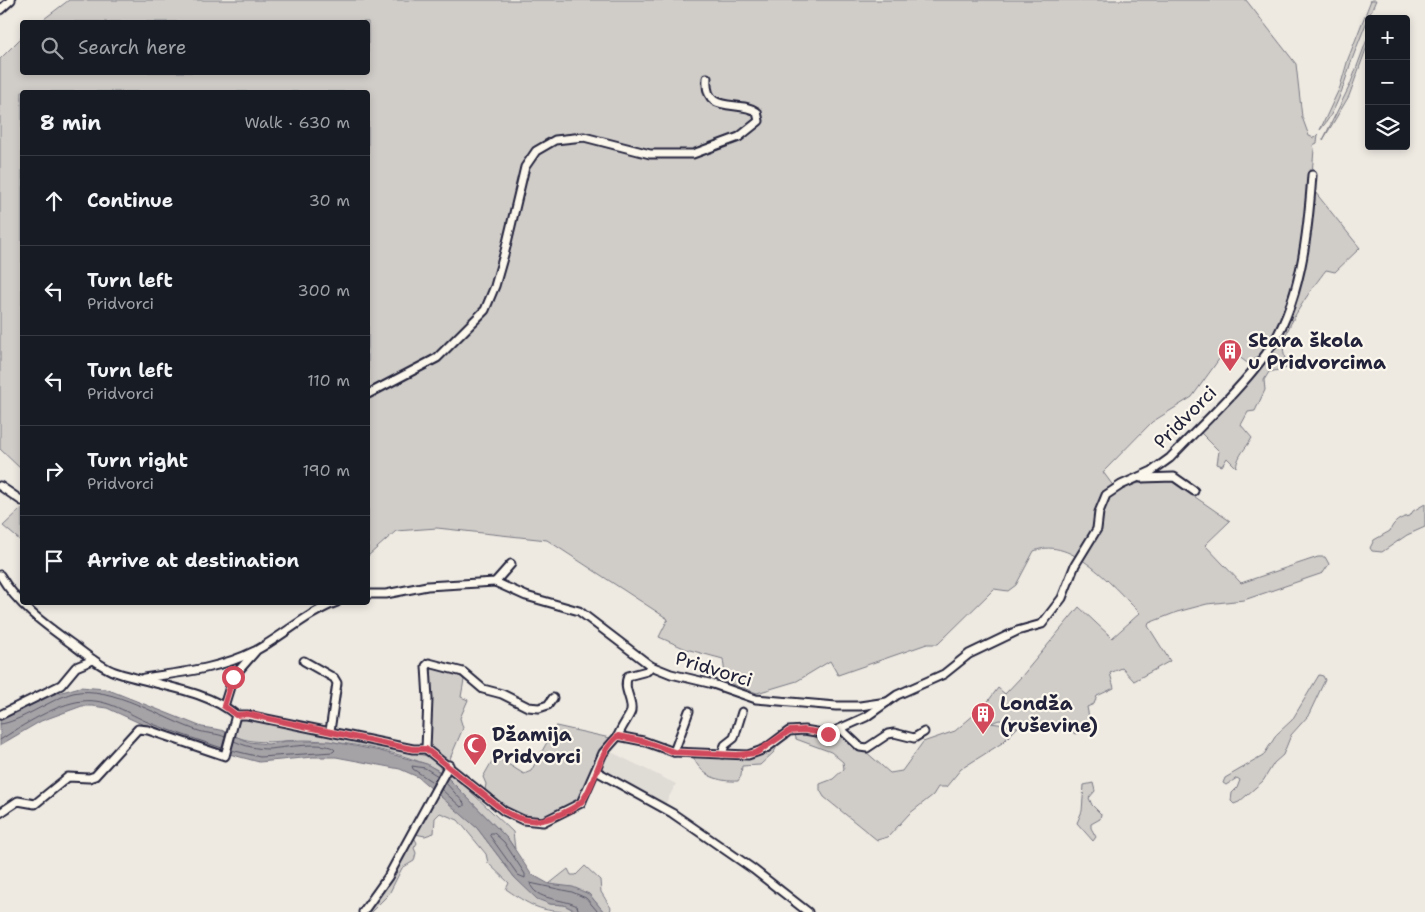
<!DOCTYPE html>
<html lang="en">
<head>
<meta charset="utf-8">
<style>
  body { margin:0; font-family:"Shantell Sans",sans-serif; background:#242831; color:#f1f3f6 }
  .controls { position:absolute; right:15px; top:15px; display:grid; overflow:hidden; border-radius:5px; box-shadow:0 2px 8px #0003 }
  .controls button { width:45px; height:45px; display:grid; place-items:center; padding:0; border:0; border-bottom:1px solid #363941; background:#171b24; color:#f1f3f6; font:25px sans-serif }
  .stop { position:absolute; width:15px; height:15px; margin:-11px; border:4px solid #d1495b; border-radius:50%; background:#fff }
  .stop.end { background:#d1495b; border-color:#fff; box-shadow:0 1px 5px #0008 }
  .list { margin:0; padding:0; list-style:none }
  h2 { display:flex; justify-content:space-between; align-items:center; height:65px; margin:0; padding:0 20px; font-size:21px }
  h2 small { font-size:16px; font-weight:400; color:#9ea1a6 }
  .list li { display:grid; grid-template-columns:32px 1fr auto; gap:15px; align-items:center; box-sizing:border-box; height:90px; padding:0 20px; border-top:1px solid #363941 }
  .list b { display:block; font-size:19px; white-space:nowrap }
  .list p { margin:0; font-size:16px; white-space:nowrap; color:#9ea1a6 }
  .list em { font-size:16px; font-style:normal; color:#9ea1a6 }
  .icon { flex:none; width:28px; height:28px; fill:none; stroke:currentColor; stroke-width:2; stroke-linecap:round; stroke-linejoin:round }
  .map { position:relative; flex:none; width:1425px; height:912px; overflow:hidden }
  .search { position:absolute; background:#171b24; box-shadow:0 2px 8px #0003; left:20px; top:20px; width:350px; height:55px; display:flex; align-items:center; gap:12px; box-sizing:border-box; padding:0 18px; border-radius:5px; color:#9ea1a6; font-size:19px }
  .panel { position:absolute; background:#171b24; box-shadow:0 2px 8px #0003; left:20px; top:90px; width:350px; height:515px; border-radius:5px }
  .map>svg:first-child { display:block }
</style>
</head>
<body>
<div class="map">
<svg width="1425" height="912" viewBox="0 0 1425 912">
  <rect width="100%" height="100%" fill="#eeeae2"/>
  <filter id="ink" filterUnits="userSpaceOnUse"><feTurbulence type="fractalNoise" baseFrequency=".02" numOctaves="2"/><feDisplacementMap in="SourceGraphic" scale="10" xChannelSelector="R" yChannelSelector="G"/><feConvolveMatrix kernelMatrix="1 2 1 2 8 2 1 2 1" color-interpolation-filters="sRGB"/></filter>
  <g filter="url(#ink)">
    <path fill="#dfdbd5" d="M609,751L676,784L664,806L600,769Z"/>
    <g fill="#d0cdc9" stroke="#797882">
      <path d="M69,0H1246L1296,64L1302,117L1309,136L1314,138L1318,134L1317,143L1313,145L1314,149L1311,187L1360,248L1335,272L1326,270C1312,288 1290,319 1284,341C1282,350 1285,360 1288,368L1269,372L1264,380L1265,390L1255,411L1248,412L1241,425L1252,438C1245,450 1239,453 1236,467L1227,458L1222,466L1217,464L1219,451L1200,432L1250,381L1263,361L1254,368L1227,348L1192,397L1152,422L1103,472L1117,491L1135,484L1169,479L1230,521L1205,545L1241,583L1318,557H1325L1329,564L1323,573L1244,600L1207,604L1177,612L1149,623L1148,626L1170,661L1134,681L1122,668L1110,673L1114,688L1097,696L1094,704L1087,707L1091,727L1075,734L1070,730L999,720L991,723L1018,727L1002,743L961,769L946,787H938L933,795L909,814L888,837L877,840L824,797L820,790V784L833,779L844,769L843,762L831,752L796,739L795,733L819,737L838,733L856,749L865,751L890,773L902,771L923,742L955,731L975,714L980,712L998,688L1005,694L1022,676L1079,607L1112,638L1140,613C1115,589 1072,535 1034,551L1016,585L1008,591L994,589L938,644H927L838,675L830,661L797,681L757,693L726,682L723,659L686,649L659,637L668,619L547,540L437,528L396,531L368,556V92H22V470L0,449V59L22,37V72H368V22H40Z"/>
      <path d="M1371,0H1376C1367,21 1358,43 1350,65C1343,88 1336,112 1320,130L1340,87L1348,59Z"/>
      <path d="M1369,34V41L1349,96L1323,140L1350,85Z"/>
      <path d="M1425,504V527L1407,535L1382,552L1372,551L1370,548L1374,540L1390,531C1393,522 1401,517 1410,516L1413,511Z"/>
      <path d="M22,508V542L3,526Z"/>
      <path d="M437,667L461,677L464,680L461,697L468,700L460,718L463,728L449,761L431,748L427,742L431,693V668Z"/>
      <path d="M1319,675L1323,676L1325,680L1308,716L1291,735L1283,755L1274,763L1263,781L1239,802L1234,804L1231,801L1232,793L1237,788L1240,780L1237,778L1226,785L1223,783L1225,778L1263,756L1277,734L1292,720Z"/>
      <path d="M241,716L427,756L439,762L441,772C408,752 344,741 306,740C280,740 259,746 234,736Z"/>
      <path d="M556,726L610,738L599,755L579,801L544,820L529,819L513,812L485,790L486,784L483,777L495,756L524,774L531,771Z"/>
      <path d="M780,741L774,752L760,765L742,766L741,776L738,781C719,782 700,776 693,756C731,757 748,766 780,741Z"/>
      <path d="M452,772L467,783L470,791L513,832L515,849L508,839L446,776Z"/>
      <path d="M1093,783L1095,791L1089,798L1092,805L1101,814L1100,819L1091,824V828L1096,837L1093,841L1077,823L1082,811L1084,785Z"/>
      <path d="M437,792L477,828L515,878L550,904L564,905L578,912C543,912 535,909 506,889L509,883L488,863L486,854L458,820L440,813L435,818L434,833L425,836L415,834Z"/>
      <path d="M414,837L417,843L414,848L416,853L414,861L402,868L389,894L371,912H367L391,880Z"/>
      <path d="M585,866L600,880L601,892L611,908L610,912H604L589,894L549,884L568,869L571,875H576Z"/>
    </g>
    <path fill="#a6a3a7" stroke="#716f7c" d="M80,687L106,689L202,727L221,730L249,742L268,744L286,741H329L380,751L427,764L446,776L508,839L531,874L549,884L573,887L589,894L604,912H578L564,905L550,904L537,899L515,878L477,828L418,777L400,769L336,757H313L259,762L218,751L146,726L107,708L92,706H82L41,721L0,745V720L51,695Z"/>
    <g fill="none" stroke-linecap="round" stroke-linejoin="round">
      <g stroke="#575666" stroke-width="1">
        <path d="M0,724C18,723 51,699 73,693C111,684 164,720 199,731C208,734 217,733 225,737"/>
        <path d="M0,740C23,725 56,704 82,701C108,698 128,714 150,723C174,732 198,740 222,748"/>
        <path d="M231,750L260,757L333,752L335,750C327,740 282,748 269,749C256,749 245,746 234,741"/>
        <path d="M434,783L413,769L412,766L425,768L438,776"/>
        <path d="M441,789L461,807L464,806V803L445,782"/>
        <path d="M491,833H494L504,842L525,874V878L518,875L490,836Z"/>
        <path d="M579,912L577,906C563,898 535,901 530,883L572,892L586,898L598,912"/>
      </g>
      <g stroke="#22223b" stroke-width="11">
        <g id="minor">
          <path d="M0,10L11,0"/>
          <path d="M368,394L437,358L485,310L495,286L505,251L525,167L536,151L555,140L584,137L650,154H693L739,137L759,121L757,112C739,99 704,116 707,78"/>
          <path d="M1141,478L1174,477L1194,491"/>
          <path d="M0,486L22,501"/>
          <path d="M0,575C19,607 47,626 76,647C88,656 101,667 115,672C153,685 205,689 236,715H247L413,749H426L504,811L523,820L543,822L581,803L603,753L618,736L643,741L674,752L748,755L765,749L789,731L804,730L828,734L866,717L897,695L944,674L969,654L1017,631L1042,624L1062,598L1075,565L1097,529L1099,512L1106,495L1121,485L1152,471L1170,458C1202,424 1238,392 1266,354C1301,305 1308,233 1312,175"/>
          <path d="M495,582L526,596L579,611L651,666L671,674L713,684L756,699L836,706H860L887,702"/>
          <path d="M368,594H386L427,586L495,582L511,564"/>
          <path d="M304,661L334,678L337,683L330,731"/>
          <path d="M144,678C183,672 219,669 255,651C283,636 307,613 337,602"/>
          <path d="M224,706L233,677L255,652"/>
          <path d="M0,715L61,685L76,667L93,660"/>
          <path d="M841,729L860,747L867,748L888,734L894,733L914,738L924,732"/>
          <path d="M618,736C621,727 630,716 631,711C633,699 622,689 628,676L647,671L651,666"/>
          <path d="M426,749L428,699L426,666L429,663L463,672L483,689L502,694L528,707L539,708L548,705L553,698"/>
          <path d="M674,752L689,711"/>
          <path d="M722,754L725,745L734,738L742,712"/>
          <path d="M596,771L672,813L753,869L808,912"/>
          <path d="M0,813L18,801L35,804L68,777L89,778L95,776L138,729L148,730L225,756L236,715"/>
          <path d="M363,912L388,877L449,765"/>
        </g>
      </g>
      <use href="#minor" stroke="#fbf7ec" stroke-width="7"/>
    </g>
  </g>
  <g fill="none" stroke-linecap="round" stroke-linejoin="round" filter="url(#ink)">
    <path stroke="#d1495b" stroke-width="6" d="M233,677L224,706L236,715L247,714L387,744L413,749H426L504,811C525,824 542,823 563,813C570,810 578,806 583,800C597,780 598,753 618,736L643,741L674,752L737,755L756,753L789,731L804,730L828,734"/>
  </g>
  <defs>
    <g id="building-pin" transform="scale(1.25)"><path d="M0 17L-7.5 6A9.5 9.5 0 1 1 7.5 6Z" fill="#d1495b" stroke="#fbf7ec"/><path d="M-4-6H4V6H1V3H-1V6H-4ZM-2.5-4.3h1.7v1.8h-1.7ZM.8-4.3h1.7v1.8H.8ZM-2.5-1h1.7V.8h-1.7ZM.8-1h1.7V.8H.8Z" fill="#fff"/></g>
    <g id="mosque-pin" transform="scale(1.25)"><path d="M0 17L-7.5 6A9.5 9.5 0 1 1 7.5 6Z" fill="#d1495b" stroke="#fbf7ec"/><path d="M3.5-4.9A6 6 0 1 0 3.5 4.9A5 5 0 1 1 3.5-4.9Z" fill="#fff"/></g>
  </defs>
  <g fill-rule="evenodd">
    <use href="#building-pin" x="1230" y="351"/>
    <use href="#building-pin" x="983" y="714"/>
    <use href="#mosque-pin" x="475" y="745"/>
  </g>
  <g text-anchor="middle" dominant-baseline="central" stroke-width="4.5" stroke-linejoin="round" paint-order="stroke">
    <g font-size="19" font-weight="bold" fill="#22223b" stroke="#fbf7ec" text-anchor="start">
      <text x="1248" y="340">Stara škola<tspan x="1248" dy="22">u Pridvorcima</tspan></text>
      <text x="1000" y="703">Londža<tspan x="1000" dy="22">(ruševine)</tspan></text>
      <text x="492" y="734">Džamija<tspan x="492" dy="22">Pridvorci</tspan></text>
    </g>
    <g font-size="19" fill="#22223b" stroke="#fbf7ec">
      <text transform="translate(1185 417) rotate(-45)">Pridvorci</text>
      <text transform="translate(714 669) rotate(17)">Pridvorci</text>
    </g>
  </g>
</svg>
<div class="controls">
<button>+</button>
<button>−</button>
<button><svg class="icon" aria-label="layers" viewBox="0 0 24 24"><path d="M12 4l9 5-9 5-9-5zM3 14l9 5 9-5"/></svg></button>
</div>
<div class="stop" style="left:233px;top:677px"></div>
<div class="stop end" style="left:828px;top:734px"></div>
<div class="search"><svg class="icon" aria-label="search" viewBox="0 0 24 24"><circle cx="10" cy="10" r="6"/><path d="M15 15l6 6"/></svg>Search here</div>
<section class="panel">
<h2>8 min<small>Walk · 630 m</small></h2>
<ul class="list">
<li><svg class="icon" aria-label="ahead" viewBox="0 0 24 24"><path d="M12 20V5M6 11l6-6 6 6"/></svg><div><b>Continue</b></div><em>30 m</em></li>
<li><svg class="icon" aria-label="left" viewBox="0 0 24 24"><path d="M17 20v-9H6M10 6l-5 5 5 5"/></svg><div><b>Turn left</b><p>Pridvorci</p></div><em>300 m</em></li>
<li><svg class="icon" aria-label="left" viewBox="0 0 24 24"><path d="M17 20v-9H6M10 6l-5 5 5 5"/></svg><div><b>Turn left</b><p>Pridvorci</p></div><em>110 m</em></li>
<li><svg class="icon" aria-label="right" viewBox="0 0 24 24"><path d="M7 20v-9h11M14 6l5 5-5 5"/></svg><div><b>Turn right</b><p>Pridvorci</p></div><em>190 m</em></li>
<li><svg class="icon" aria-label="arrive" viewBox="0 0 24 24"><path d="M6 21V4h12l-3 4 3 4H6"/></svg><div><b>Arrive at destination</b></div></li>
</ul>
</section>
</div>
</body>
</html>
